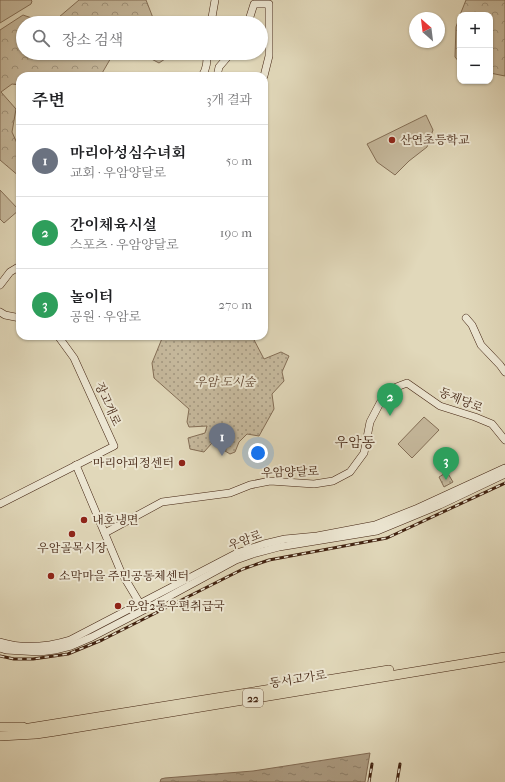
<!DOCTYPE html>
<html lang="ko">
<head>
<meta charset="utf-8">
<style>
  body { margin:0; font-family:"IM FELL French Canon","Noto Serif KR",serif; background:#f2f2f2; color:#202124 }
  .controls { position:absolute; right:12px; top:12px; display:grid; overflow:hidden; border-radius:8px; box-shadow:0 1px 3px #0004 }
  .controls button { width:36px; height:36px; display:grid; place-items:center; padding:0; border:0; border-bottom:1px solid #e0e0e0; background:#fff; color:#202124; font:20px sans-serif }
  .compass { position:absolute; left:409px; top:12px; width:36px; height:36px; border-radius:50%; background:#fff; box-shadow:0 1px 3px #0004; rotate:332deg }
  .you { position:absolute; left:258px; top:453px; width:14px; height:14px; margin:-10px; border:3px solid #fff; border-radius:50%; background:#1a73e8; box-shadow:0 0 0 6px #1a73e833 }
  .badge { display:grid; place-items:center; width:26px; height:26px; border-radius:50%; background:#111827; color:#fff; font-size:13px; font-weight:700 }
  .pin { position:absolute; translate:-50% -33px; filter:drop-shadow(0 1px 2px #0008) }
  .pin::after { content:''; position:absolute; top:21px; width:14px; height:12px; background:inherit; clip-path:polygon(0 0,100% 0,50% 100%) }
  .list { margin:0; padding:0; list-style:none }
  h2 { display:flex; justify-content:space-between; align-items:center; height:52px; margin:0; padding:0 16px; font-size:17px }
  h2 small { font-size:13px; font-weight:400; color:#757577 }
  .list li { display:grid; grid-template-columns:26px 1fr auto; gap:12px; align-items:center; box-sizing:border-box; height:72px; padding:0 16px; border-top:1px solid #e0e0e0 }
  .list b { display:block; font-size:15px; white-space:nowrap }
  .list p { margin:0; font-size:13px; white-space:nowrap; color:#757577 }
  .list em { font-size:13px; font-style:normal; color:#757577 }
  .icon { flex:none; width:22px; height:22px; fill:none; stroke:currentColor; stroke-width:2; stroke-linecap:round; stroke-linejoin:round }
  .map { position:relative; flex:none; width:505px; height:782px; overflow:hidden }
  .search { position:absolute; background:#fff; box-shadow:0 1px 3px #0004; left:16px; top:16px; width:252px; height:44px; display:flex; align-items:center; gap:10px; box-sizing:border-box; padding:0 14px; border-radius:22px; color:#757577; font-size:15px }
  .panel { position:absolute; background:#fff; box-shadow:0 1px 3px #0004; left:16px; top:72px; width:252px; height:268px; border-radius:12px }
  .map>svg:first-child { display:block }
</style>
</head>
<body>
<div class="map">
<svg width="505" height="782" viewBox="0 0 505 782">
  <defs>
    <pattern id="forest-crowns" width="20" height="18" patternUnits="userSpaceOnUse"><rect width="20" height="18" fill="#c6b99d"/><path d="M2 6a3 3 0 1 1 6 0M12 15a3 3 0 1 1 6 0" fill="none" stroke="#a2967f"/></pattern>
    <pattern id="park-dots" width="8" height="8" patternUnits="userSpaceOnUse"><rect width="8" height="8" fill="#c6b99d"/><path d="M2 2h.1M6 6h.1" fill="none" stroke="#a2967f" stroke-width="1.8" stroke-linecap="round"/></pattern>
    <pattern id="water-ripples" width="26" height="14" patternUnits="userSpaceOnUse"><rect width="26" height="14" fill="#ab9a80"/><path d="M2 4q2-2 4 0t4 0M15 11q2-2 4 0t4 0" fill="none" stroke="#8d7d67"/></pattern>
  </defs>
  <rect width="100%" height="100%" fill="#e1d8ba"/>
  <filter id="stains"><feTurbulence type="fractalNoise" baseFrequency=".005" numOctaves="4"/><feColorMatrix values="0 0 0 0 .2 0 0 0 0 .09 0 0 0 0 .02 0 0 0 .5 -.17"/></filter>
  <radialGradient id="worn" r=".72"><stop offset=".6" stop-color="#630" stop-opacity="0"/><stop offset="1" stop-color="#630" stop-opacity=".3"/></radialGradient>
  <g fill="#c6b99d" stroke="#846e56">
    <path d="M0,0H31L32,1L31,4L0,23Z"/>
    <path d="M426,115L433,130L427,147L409,161L395,175L377,162L367,144Z"/>
    <path d="M0,190L19,210L4,223L0,219Z"/>
    <path d="M424,417L439,430L412,458L398,444Z"/>
  </g>
  <g fill="url(#forest-crowns)" stroke="#846e56">
    <path d="M79,0H146L155,23H52Z"/>
    <path d="M466,0H505V76L490,73V15H460Z"/>
    <path d="M23,15L46,23H23V53H167L168,57L159,63L142,54L112,56L101,75L99,76H20V85L12,84L1,92L16,109L12,132L20,150V177L0,160V30Z"/>
    <path d="M460,16V63L455,57L456,27Z"/>
  </g>
  <g fill="url(#park-dots)" stroke="#846e56">
    <path d="M163,336H252L264,359L281,352L289,356L282,372L284,381L272,394L274,409L259,436L247,434L239,442L235,452L230,454L212,443L204,452L190,449L188,438L205,433L207,426L189,427L187,422L189,409L154,378L152,363Z"/>
    <path d="M447,472L453,482L444,487L439,477Z"/>
  </g>
  <path fill="url(#water-ripples)" stroke="#816a53" d="M370,753L365,782H160L161,779L165,778L253,771Z"/>
  <g fill="none" stroke-linecap="round" stroke-linejoin="round">
    <g stroke="#412210" stroke-width="8">
      <g id="secondary">
        <path d="M211,23L215,0"/>
        <path d="M248,23L254,4H269V56L264,76"/>
        <path d="M202,76C207,69 207,61 207,53"/>
        <path d="M217,76L219,67L231,53"/>
        <path d="M0,285L10,272L20,266"/>
        <path d="M0,312L5,315L20,318"/>
        <path d="M466,318L472,325L481,345L500,365L505,372"/>
        <path d="M76,465L121,572L142,607"/>
        <path d="M0,504L114,446L74,358L58,336"/>
        <path d="M105,533L162,502L230,493L250,485L270,481L314,484L333,481L350,472L364,453L370,422L380,403L394,388L407,383L440,406L475,417L492,424L505,440"/>
        <path d="M0,642C23,649 47,647 70,640L237,553L264,544L285,539L317,536L375,525L418,508L505,468"/>
        <path d="M0,648L6,650L40,652L55,650L71,646L92,637L144,610L236,560L253,554L279,547L377,531L440,505L505,474"/>
      </g>
    </g>
    <g stroke="#412210" stroke-width="10">
      <g id="highway">
        <path d="M0,727H23"/>
        <path d="M17,730L389,670"/>
        <path d="M0,736L36,734L56,731L505,657"/>
      </g>
    </g>
    <use href="#secondary" stroke="#ece6d2" stroke-width="7"/>
    <use href="#highway" stroke="#e1d8ba" stroke-width="9"/>
    <g stroke="#412210" stroke-width="3">
      <g id="rail">
        <path d="M0,656L14,659H33L68,654L102,640L243,569L269,560L387,538L505,483"/>
        <path d="M369,782L372,764"/>
        <path d="M397,782L400,764"/>
      </g>
    </g>
    <use href="#rail" stroke="#ece6d2" stroke-width="1.5" stroke-dasharray="4.5" stroke-linecap="butt"/>
  </g>
  <g fill="#8f2418" stroke="#ece6d2" stroke-width="1.5">
    <circle cx="392" cy="140" r="4"/>
    <circle cx="182" cy="463" r="4"/>
    <circle cx="84" cy="520" r="4"/>
    <circle cx="72" cy="534" r="4"/>
    <circle cx="51" cy="576" r="4"/>
    <circle cx="118" cy="606" r="4"/>
  </g>
  <g text-anchor="middle" dominant-baseline="central" stroke-width="4" stroke-linejoin="round" paint-order="stroke">
    <rect fill="#ece6d2" stroke="#745d4a" stroke-width="1" x="243" y="689" width="20" height="18" rx="3"/>
    <g font-size="11" font-weight="bold" fill="#412210">
      <text x="253" y="698">22</text>
    </g>
    <g font-size="12" fill="#412210" stroke="#ece6d2" text-anchor="start">
      <text x="400" y="140">산연초등학교</text>
      <text x="174" y="463" text-anchor="end">마리아피정센터</text>
      <text x="92" y="520">내호냉면</text>
      <text x="72" y="548" text-anchor="middle">우암골목시장</text>
      <text x="59" y="576">소막마을 주민공동체센터</text>
      <text x="126" y="606">우암2동우편취급국</text>
    </g>
    <g font-size="12" font-style="italic" fill="#624833" stroke="#ece6d2">
      <text x="225" y="382">우암 도시숲</text>
    </g>
    <g font-size="12" fill="#412210" stroke="#ece6d2">
      <text transform="translate(461 400) rotate(22)">동제당로</text>
      <text transform="translate(108 404) rotate(66)">장고개로</text>
      <text transform="translate(290 472) rotate(-2)">우암양달로</text>
      <text transform="translate(245 540) rotate(-20)">우암로</text>
      <text transform="translate(298 679) rotate(-9)">동서고가로</text>
    </g>
    <g font-size="14" fill="#412210" stroke="#ece6d2">
      <text x="355" y="442">우암동</text>
    </g>
  </g>
  <rect width="100%" height="100%" filter="url(#stains)"/>
  <rect width="100%" height="100%" fill="url(#worn)"/>
</svg>
<div class="controls">
<button>+</button>
<button>−</button>
</div>
<svg class="compass" viewBox="-18 -18 36 36"><path d="M0-13l5 13h-10z" fill="#e53935"/><path d="M0 13l5-13h-10z" fill="#757577"/></svg>
<div class="you"></div>
<div class="pin badge" style="left:222px;top:456px;background:#6b7280">1</div>
<div class="pin badge" style="left:390px;top:416px;background:#2e9e5b">2</div>
<div class="pin badge" style="left:446px;top:480px;background:#2e9e5b">3</div>
<div class="search"><svg class="icon" aria-label="search" viewBox="0 0 24 24"><circle cx="10" cy="10" r="6"/><path d="M15 15l6 6"/></svg>장소 검색</div>
<section class="panel">
<h2>주변<small>3개 결과</small></h2>
<ul class="list">
<li><span class="badge" style="background:#6b7280">1</span><div><b>마리아성심수녀회</b><p>교회 · 우암양달로</p></div><em>50 m</em></li>
<li><span class="badge" style="background:#2e9e5b">2</span><div><b>간이체육시설</b><p>스포츠 · 우암양달로</p></div><em>190 m</em></li>
<li><span class="badge" style="background:#2e9e5b">3</span><div><b>놀이터</b><p>공원 · 우암로</p></div><em>270 m</em></li>
</ul>
</section>
</div>
</body>
</html>
